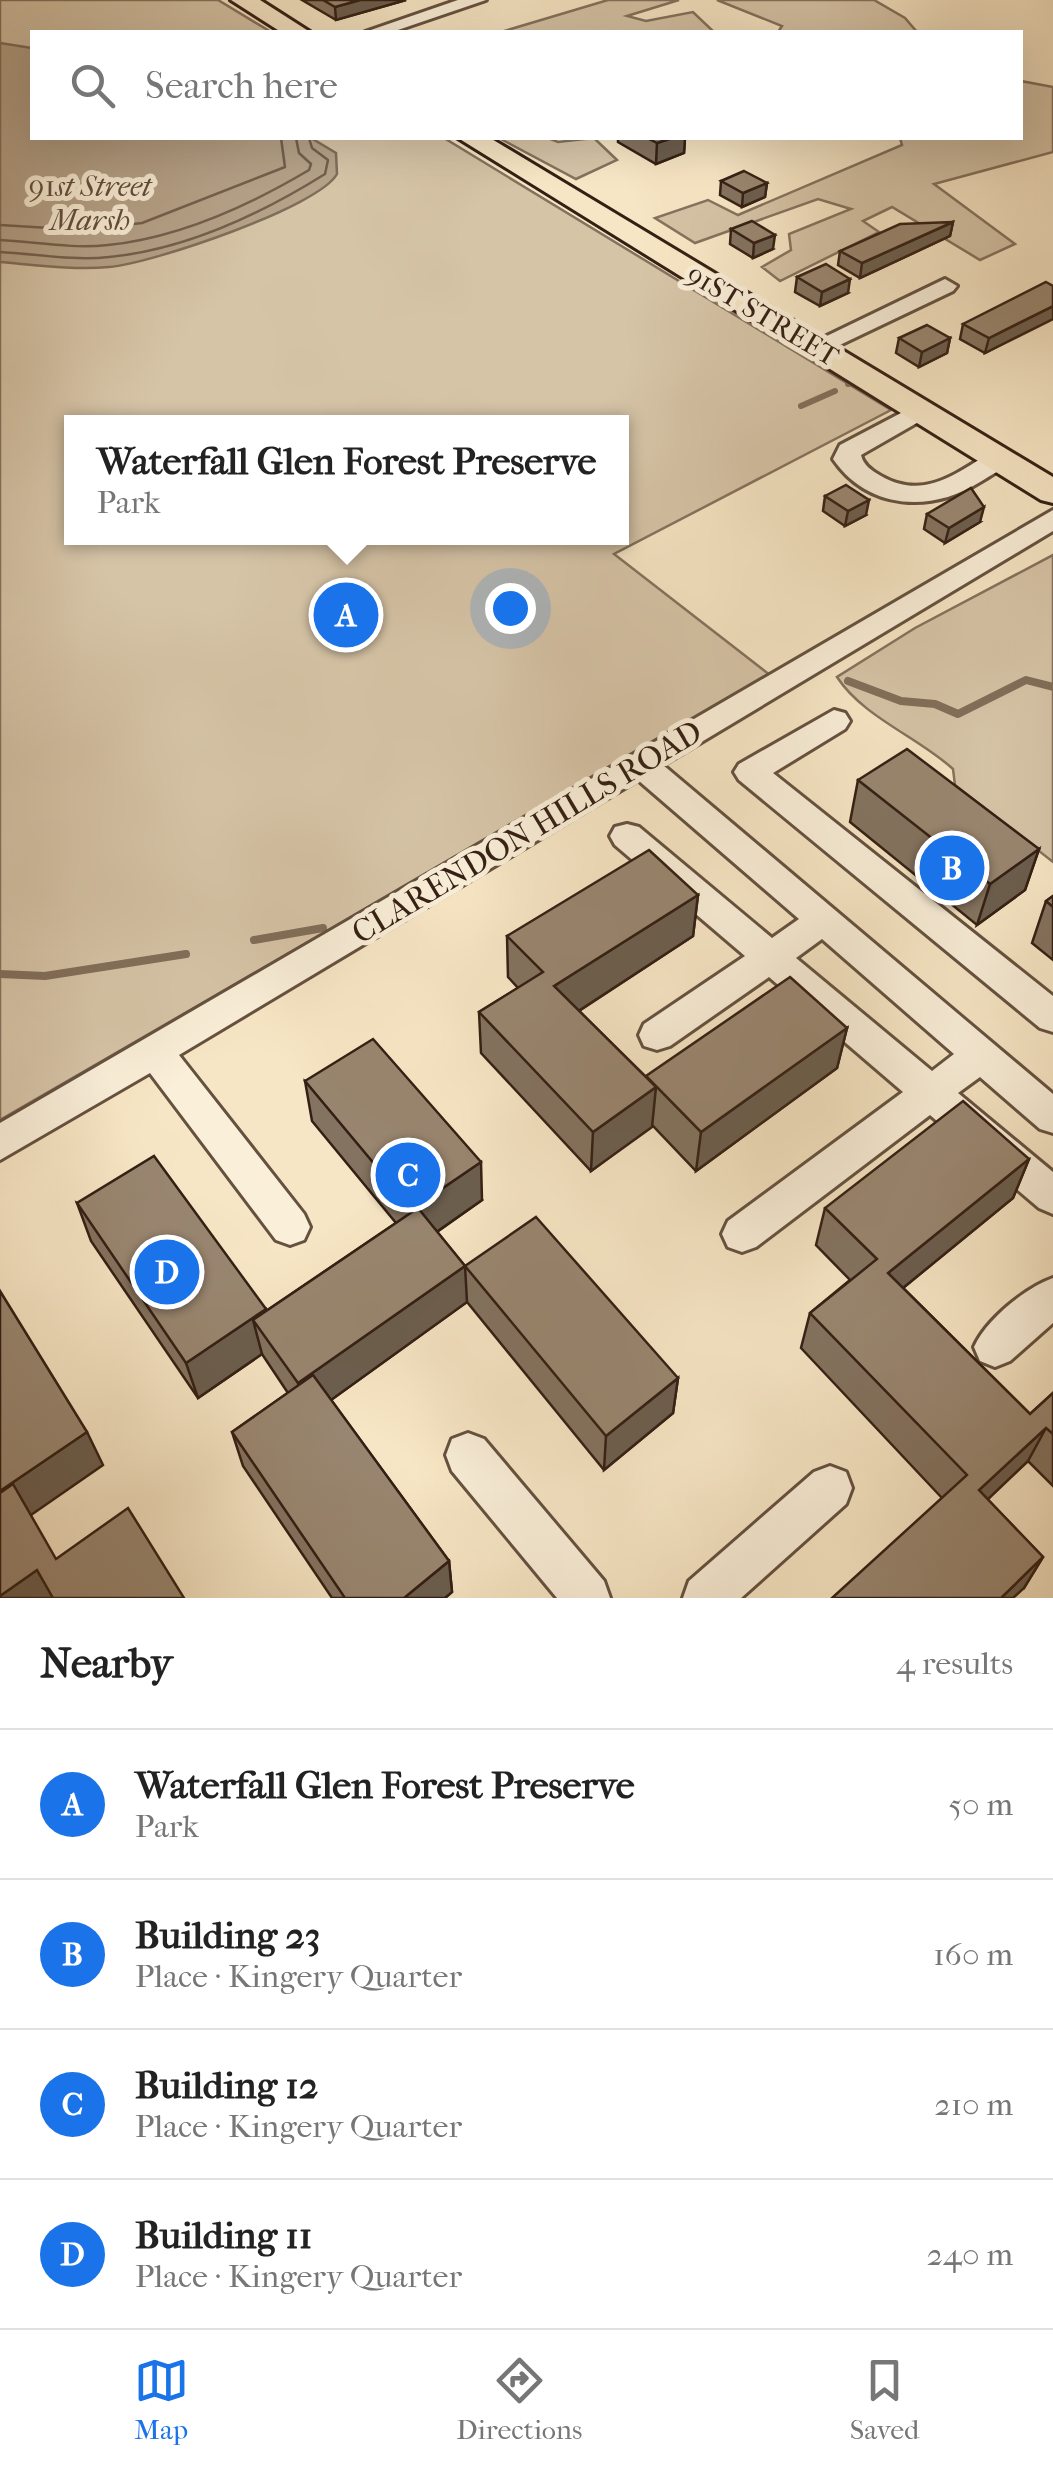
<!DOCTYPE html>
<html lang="en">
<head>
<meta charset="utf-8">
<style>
  body { margin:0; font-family:"IM FELL French Canon",serif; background:#f2f2f2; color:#222 }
  .you { position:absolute; left:510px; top:608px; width:35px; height:35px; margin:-25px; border:8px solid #fff; border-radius:50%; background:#1a73e8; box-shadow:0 0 0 15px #1a73e833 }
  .badge { display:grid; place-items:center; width:65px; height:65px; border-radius:50%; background:#1a73e8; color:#fff; font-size:32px; font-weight:700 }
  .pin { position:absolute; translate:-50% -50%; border:5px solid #fff; box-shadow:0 2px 10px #0006 }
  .popup { position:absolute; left:64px; top:415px; width:565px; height:130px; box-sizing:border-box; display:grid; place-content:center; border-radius:0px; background:#fff; filter:drop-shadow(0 2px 8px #0005); font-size:32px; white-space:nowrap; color:#767676 }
  .popup b { font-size:38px; color:#222 }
  .popup::after { content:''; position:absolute; left:50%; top:100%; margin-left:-20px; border:20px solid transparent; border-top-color:#fff }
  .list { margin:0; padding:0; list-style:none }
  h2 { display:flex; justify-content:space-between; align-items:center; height:130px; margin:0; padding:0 40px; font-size:42px }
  h2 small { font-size:32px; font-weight:400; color:#767676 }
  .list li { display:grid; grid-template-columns:65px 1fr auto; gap:30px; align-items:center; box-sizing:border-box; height:150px; padding:0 40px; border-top:2px solid #e0e0e0 }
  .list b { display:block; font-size:38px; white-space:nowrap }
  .list p { margin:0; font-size:32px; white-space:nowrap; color:#767676 }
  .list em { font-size:32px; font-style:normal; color:#767676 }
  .icon { flex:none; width:55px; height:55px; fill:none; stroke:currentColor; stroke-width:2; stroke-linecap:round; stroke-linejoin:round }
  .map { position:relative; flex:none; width:1053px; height:1598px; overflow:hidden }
  .search { position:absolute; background:#fff; box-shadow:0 10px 40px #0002; left:30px; right:30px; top:30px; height:110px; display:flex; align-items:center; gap:25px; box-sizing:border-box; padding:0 35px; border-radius:0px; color:#767676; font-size:38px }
  .sheet { height:730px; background:#fff }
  nav { display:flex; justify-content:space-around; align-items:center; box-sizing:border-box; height:140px; border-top:2px solid #e0e0e0; background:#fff; font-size:28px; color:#767676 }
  nav a { display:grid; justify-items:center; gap:5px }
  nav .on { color:#1a73e8 }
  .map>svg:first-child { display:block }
</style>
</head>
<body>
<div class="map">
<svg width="1053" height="1598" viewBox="0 0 1053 1598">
  <rect width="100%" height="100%" fill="#f7e6c5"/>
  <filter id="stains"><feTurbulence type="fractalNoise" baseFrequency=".002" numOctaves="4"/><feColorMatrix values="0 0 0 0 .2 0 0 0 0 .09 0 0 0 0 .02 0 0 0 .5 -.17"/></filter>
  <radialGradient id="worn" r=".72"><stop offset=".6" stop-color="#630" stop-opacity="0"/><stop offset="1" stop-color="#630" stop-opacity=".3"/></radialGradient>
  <g fill="#d6c4a7" stroke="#85725e" stroke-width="2.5" fill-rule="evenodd">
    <path d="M0,0H218L271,32H32V138H444L891,410L614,554L770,675L0,1120ZM71,422H621V538H71Z"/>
    <path d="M608,0H679L627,16L646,21L693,12L714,32H501Z"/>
    <path d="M717,0H874L905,18L917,32H778L782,26Z"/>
    <path d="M1021,81L1053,87V152L934,184L1015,244L980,260L892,207L863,221L879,232L780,281L762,267L791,250L789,234L851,209L818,199L695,243L655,218L708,200L738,215L902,145L900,138H1020Z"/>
    <path d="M499,138H548L558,142L594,138L617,160L576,179Z"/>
    <path d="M1053,555V862L955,785L953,769C918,737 863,717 837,677L915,628Z"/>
  </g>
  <path fill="#b5a289" stroke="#816e5a" stroke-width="2.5" d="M0,43L32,48V138H311L336,153L337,174C319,207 150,264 109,267C73,270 36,265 0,262Z"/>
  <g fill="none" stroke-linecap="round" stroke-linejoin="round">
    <g stroke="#74604e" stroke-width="2.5">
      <path d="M0,225L83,230L142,223L285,167L281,138"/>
      <path d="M0,240C36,242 72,249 108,245C177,238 250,205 309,170L311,164L299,153L296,138"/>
      <path d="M0,252C36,254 73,261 109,257C184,250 261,214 325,174L328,160L312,148L309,138"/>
    </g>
    <g stroke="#816e5a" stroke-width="6">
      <path d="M848,384L852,383"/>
      <path d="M801,406L835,391"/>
    </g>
    <g stroke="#816e5a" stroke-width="8">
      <path d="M848,681L901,701L935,704L958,714L1026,680L1053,687"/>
      <path d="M254,940L323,928"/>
      <path d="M0,974L45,976L186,954"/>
    </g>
    <g stroke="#655140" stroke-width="6">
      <g id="minor">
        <path d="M458,0H486L392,32H365Z"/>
        <path d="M945,279L957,286L953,291L825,352H807L804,347Z"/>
        <path d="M920,403L929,406L933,411L929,416L861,455C863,465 872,471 881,476C923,500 954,475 990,453L999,451L1012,459C1004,469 991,475 980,482C931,513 868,510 833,459L840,445Z"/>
        <path d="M1053,510V531L663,765L1053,1094V1133L1040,1129L980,1077L958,1093L1053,1172V1214L1039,1208L930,1115L756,1247L742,1252L728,1247L722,1234L728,1221L903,1092L769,977L670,1046L657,1050L644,1046L639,1035L644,1024L745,956L615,845L610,836L615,827L627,824L639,827L772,938L799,919L638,780L179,1055L304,1214L310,1227L304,1240L290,1245L276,1240L150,1073L0,1160V1123ZM822,939L954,1054L932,1071L796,958Z"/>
        <path d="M834,710L845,713L850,721L845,729L773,773L1053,996V1032L1040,1028L739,780L734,772L739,764Z"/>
        <path d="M1053,1278V1323L1010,1361L995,1367L980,1361L974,1347C986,1320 1025,1288 1053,1278Z"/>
        <path d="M468,1433L484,1439L604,1581L610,1598H557L452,1471L446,1455L452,1439Z"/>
        <path d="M830,1466L846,1472L852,1488L846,1504L741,1598H683L689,1581L814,1472Z"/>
      </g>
    </g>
    <g stroke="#341f14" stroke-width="6">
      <g id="major">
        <path d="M231,0H260L310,32H281Z"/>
        <path d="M458,138H490L1053,477V503L1041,500Z"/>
      </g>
    </g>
    <use href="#minor" fill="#faefd9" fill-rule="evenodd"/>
    <use href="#major" fill="#f7e6c5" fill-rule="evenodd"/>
  </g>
  <g fill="#847360" stroke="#341f14" stroke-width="2.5">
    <path d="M302,0H406L336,20Z"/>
    <path d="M618,138H685L684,153L656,164L618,142Z"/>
    <path d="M721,181L767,183L765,197L742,207L720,195Z"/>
    <path d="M953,222L950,236L860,278L838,265L840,251Z"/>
    <path d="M731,229L773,249L753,258L730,244Z"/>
    <path d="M797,277L848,293L820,306L795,292Z"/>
    <path d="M963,324L1034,327L985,353L960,339Z"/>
    <path d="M899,338H950L947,353L919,367L896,353Z"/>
    <path d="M825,496L866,515L845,526L823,511Z"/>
    <path d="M927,514L980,522L945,543L924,529Z"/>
    <path d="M858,780L1039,849L1025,890L977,925L850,822Z"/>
    <path d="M698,895L693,936L579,1011L646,1077L847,1028L837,1068L696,1171L652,1125L591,1171L481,1053L479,1012L518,988L508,977L507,936Z"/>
    <path d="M1053,896V960L1032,943L1046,901Z"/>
    <path d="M305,1081L482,1200L437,1232L465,1266L678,1378L673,1413L604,1470L467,1302L331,1400L449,1561L452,1592L445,1598H332L243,1466L232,1432L288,1393L262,1354L198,1398L91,1241L77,1203L266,1311L396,1223L312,1121Z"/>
    <path d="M1029,1159L1013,1198L903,1288L1030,1414L1053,1393V1486L1028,1461L987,1499L1043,1557L1024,1588L942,1498L801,1348L810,1313L850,1280L816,1245L825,1208Z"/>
  </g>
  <g fill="#6b5e4e" stroke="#341f14" stroke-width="2.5">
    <path d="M360,0H406L336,20L335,7Z"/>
    <path d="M672,138H685L684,153L656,164L657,143Z"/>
    <path d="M767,183L765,197L742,207L743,193Z"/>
    <path d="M953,222L950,236L860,278L862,263Z"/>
    <path d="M775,235L773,249L753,258L754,243Z"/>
    <path d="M850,279L848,293L820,306L822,292Z"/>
    <path d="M1053,306V319L985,353L989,338Z"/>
    <path d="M950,338L947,353L919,367L922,352Z"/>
    <path d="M869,500L866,515L845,526L848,511Z"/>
    <path d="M984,507L980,522L945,543L949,528Z"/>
    <path d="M1039,849L1025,890L977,925L990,884Z"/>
    <path d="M698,895L693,936L554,1027V986Z"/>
    <path d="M847,1028L837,1068L696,1171L701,1132Z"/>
    <path d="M656,1087L652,1127L591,1171L593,1132Z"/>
    <path d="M1029,1159L1013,1198L876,1310L888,1273Z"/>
    <path d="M481,1162L482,1200L415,1247L412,1209Z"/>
    <path d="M465,1266L467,1302L306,1418L298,1383Z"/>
    <path d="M266,1309L274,1345L253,1320L262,1354L198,1398L186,1363Z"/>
    <path d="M678,1378L673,1413L604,1470L606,1436Z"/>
    <path d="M1046,1428L1028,1461L963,1523L979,1490Z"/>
    <path d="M87,1432L103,1465L31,1515L0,1491Z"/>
    <path d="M1043,1557L1024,1588L1013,1598H1001Z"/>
    <path d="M449,1561L452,1592L445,1598H404Z"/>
    <path d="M37,1570L54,1598H0V1596Z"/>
  </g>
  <g fill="#998670" stroke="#341f14" stroke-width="2.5">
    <path d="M323,0H360L335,7Z"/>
    <path d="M647,138H672L657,143Z"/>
    <path d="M744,171L767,183L743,193L721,181Z"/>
    <path d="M752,221L775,235L754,243L731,229Z"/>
    <path d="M953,222L862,263L840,251L900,224Z"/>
    <path d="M826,264L850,279L822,292L797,277Z"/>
    <path d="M1046,282L1053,286V306L989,338L963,324Z"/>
    <path d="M927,325L950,338L922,352L899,338Z"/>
    <path d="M846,485L869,500L848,511L825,496Z"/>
    <path d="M971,488L984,507L949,528L927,514Z"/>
    <path d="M907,749L1039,849L990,884L858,780Z"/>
    <path d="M649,850L698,895L554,986L656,1087L593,1132L479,1012L543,972L507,936Z"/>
    <path d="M1053,896V907L1046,901Z"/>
    <path d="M790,977L847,1028L701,1132L646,1076Z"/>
    <path d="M373,1039L481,1162L412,1209L305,1081Z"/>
    <path d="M963,1101L1029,1159L888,1273L1030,1414L1053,1393V1434L1046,1428L979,1490L1043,1557L1001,1598H832L967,1475L810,1313L877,1259L825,1208Z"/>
    <path d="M154,1156L266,1309L186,1363L77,1203Z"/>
    <path d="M418,1208L465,1266L298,1383L253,1320Z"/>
    <path d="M536,1217L678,1378L606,1436L465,1266Z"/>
    <path d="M0,1291L87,1432L0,1491Z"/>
    <path d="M313,1375L449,1561L404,1598H345L232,1432Z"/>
    <path d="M13,1484L56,1559L128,1508L184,1598H53L37,1570L0,1596V1493Z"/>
  </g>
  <g text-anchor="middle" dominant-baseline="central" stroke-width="10" stroke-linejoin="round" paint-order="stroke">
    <g font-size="28" fill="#341f14" stroke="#faefd9">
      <text transform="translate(763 315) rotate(31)">91ST STREET</text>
    </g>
    <g font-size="30" font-style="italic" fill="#614d3d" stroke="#faefd9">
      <text x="90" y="186">91st Street<tspan x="90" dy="34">Marsh</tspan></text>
    </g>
    <g font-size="32" fill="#341f14" stroke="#faefd9">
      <text transform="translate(527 832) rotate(-31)">CLARENDON HILLS ROAD</text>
    </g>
  </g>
  <rect width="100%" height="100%" filter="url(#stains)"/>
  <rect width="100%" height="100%" fill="url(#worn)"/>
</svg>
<div class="you"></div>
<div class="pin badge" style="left:346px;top:615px">A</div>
<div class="popup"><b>Waterfall Glen Forest Preserve</b>Park</div>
<div class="pin badge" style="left:952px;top:868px">B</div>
<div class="pin badge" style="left:408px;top:1175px">C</div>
<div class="pin badge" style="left:167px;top:1272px">D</div>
<div class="search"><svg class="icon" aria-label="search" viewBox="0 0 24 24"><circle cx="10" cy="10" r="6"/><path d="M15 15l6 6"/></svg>Search here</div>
</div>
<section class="sheet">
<h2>Nearby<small>4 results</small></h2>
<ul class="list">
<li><span class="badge">A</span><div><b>Waterfall Glen Forest Preserve</b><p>Park</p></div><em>50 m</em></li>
<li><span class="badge">B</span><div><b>Building 23</b><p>Place · Kingery Quarter</p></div><em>160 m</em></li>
<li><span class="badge">C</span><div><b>Building 12</b><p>Place · Kingery Quarter</p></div><em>210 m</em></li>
<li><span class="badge">D</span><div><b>Building 11</b><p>Place · Kingery Quarter</p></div><em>240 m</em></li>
</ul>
</section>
<nav>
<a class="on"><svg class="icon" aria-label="map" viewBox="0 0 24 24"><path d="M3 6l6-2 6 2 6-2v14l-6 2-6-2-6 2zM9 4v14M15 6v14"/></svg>Map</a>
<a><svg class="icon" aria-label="directions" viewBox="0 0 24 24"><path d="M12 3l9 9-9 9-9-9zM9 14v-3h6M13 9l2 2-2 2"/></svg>Directions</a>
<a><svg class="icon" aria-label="saved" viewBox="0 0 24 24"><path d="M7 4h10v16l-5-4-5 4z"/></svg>Saved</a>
</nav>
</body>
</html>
